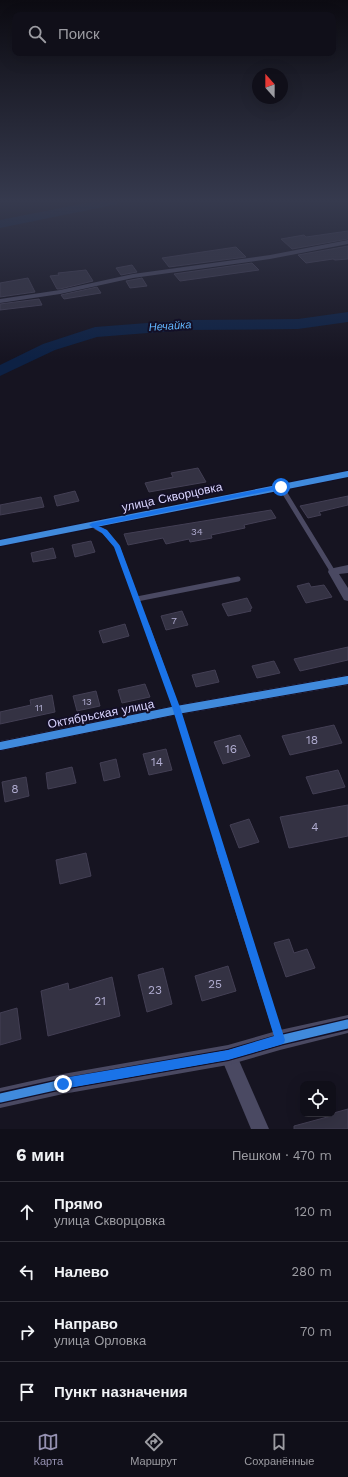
<!DOCTYPE html>
<html lang="ru">
<head>
<meta charset="utf-8">
<style>
  body { margin:0; font-family:"Work Sans",sans-serif; background:#191822; color:#f1f3f6 }
  .controls { position:absolute; right:12px; bottom:12px; display:grid; overflow:hidden; border-radius:8px; box-shadow:0 4px 16px #0002 }
  .controls button { width:36px; height:36px; display:grid; place-items:center; padding:0; border:0; border-bottom:1px solid #302f38; background:#100f19; color:#f1f3f6; font:20px sans-serif }
  .compass { position:absolute; left:252px; top:68px; width:36px; height:36px; border-radius:50%; background:#100f19; box-shadow:0 4px 16px #0002; rotate:339deg }
  .stop { position:absolute; width:12px; height:12px; margin:-9px; border:3px solid #1a73e8; border-radius:50%; background:#fff }
  .stop.end { background:#1a73e8; border-color:#fff; box-shadow:0 1px 4px #0008 }
  .list { margin:0; padding:0; list-style:none }
  h2 { display:flex; justify-content:space-between; align-items:center; height:52px; margin:0; padding:0 16px; font-size:17px }
  h2 small { font-size:13px; font-weight:400; color:#9c9ca2 }
  .list li { display:grid; grid-template-columns:26px 1fr auto; gap:12px; align-items:center; box-sizing:border-box; height:60px; padding:0 16px; border-top:1px solid #302f38 }
  .list b { display:block; font-size:15px; white-space:nowrap }
  .list p { margin:0; font-size:13px; white-space:nowrap; color:#9c9ca2 }
  .list em { font-size:13px; font-style:normal; color:#9c9ca2 }
  .icon { flex:none; width:22px; height:22px; fill:none; stroke:currentColor; stroke-width:2; stroke-linecap:round; stroke-linejoin:round }
  .map { position:relative; flex:none; width:348px; height:1129px; overflow:hidden }
  .search { position:absolute; background:#100f19; box-shadow:0 4px 16px #0002; left:12px; right:12px; top:12px; height:44px; display:flex; align-items:center; gap:10px; box-sizing:border-box; padding:0 14px; border-radius:8px; color:#9c9ca2; font-size:15px }
  .sheet { height:292px; background:#100f19 }
  nav { display:flex; justify-content:space-around; align-items:center; box-sizing:border-box; height:56px; border-top:1px solid #302f38; background:#100f19; font-size:11px; color:#9c9ca2 }
  nav a { display:grid; justify-items:center; gap:2px }
  nav .on { color:#9591b1 }
  .map>svg:first-child { display:block }
</style>
</head>
<body>
<div class="map">
<svg width="348" height="1129" viewBox="0 0 348 1129">
  <rect width="100%" height="100%" fill="#161421"/>
  <g fill="none" stroke-linecap="round" stroke-linejoin="round">
    <g fill="#0d2144" fill-rule="evenodd">
      <path d="M96,201H119L117,204L113,205L0,228V220Z"/>
      <path d="M348,312V322L298,329L186,330L97,337L55,350L0,376V365L43,344L95,327L186,320L298,319Z"/>
    </g>
  </g>
  <g fill="#343243" stroke="#433f54">
    <path d="M348,231V239L292,249L281,239L304,235L306,237Z"/>
    <path d="M348,246V259L335,260L333,259L306,263L298,255Z"/>
    <path d="M236,247L246,257L169,267L162,258Z"/>
    <path d="M252,263L259,270L180,281L174,274Z"/>
    <path d="M132,265L137,272L121,275L116,268Z"/>
    <path d="M86,270L93,281L60,289H57L50,276L59,275L58,273Z"/>
    <path d="M28,278L35,292L0,297V283Z"/>
    <path d="M142,278L147,286L130,288L126,281Z"/>
    <path d="M97,287L101,293L64,299L61,295Z"/>
    <path d="M39,299L42,305L0,310V304Z"/>
    <path d="M198,468L206,482L149,492L145,483L173,477L171,473Z"/>
    <path d="M75,491L79,501L57,506L54,496Z"/>
    <path d="M348,496V505L319,512L321,515L308,518L300,506Z"/>
    <path d="M41,497L44,507L0,515V505Z"/>
    <path d="M271,510L276,518L244,525L245,528L211,535L212,538L190,542L189,539L166,544L163,538L128,545L124,534Z"/>
    <path d="M91,541L95,552L75,557L72,545Z"/>
    <path d="M53,548L56,558L33,562L31,553Z"/>
    <path d="M309,583L311,587L324,585L332,597L306,603L297,586Z"/>
    <path d="M247,598L252,608L250,609L251,611L228,616L222,604Z"/>
    <path d="M182,611L188,625L166,630L161,616Z"/>
    <path d="M125,624L129,636L103,643L99,631Z"/>
    <path d="M348,647V660L300,671L294,659Z"/>
    <path d="M274,661L280,673L257,678L252,666Z"/>
    <path d="M215,670L219,682L196,687L192,675Z"/>
    <path d="M145,684L150,697L122,703L118,690Z"/>
    <path d="M96,691L100,706L77,711L73,696Z"/>
    <path d="M52,695L55,712L0,724V712L31,705L30,700Z"/>
    <path d="M334,725L342,743L290,755L282,736Z"/>
    <path d="M240,735L250,756L223,764L214,742Z"/>
    <path d="M166,749L172,770L149,775L143,754Z"/>
    <path d="M116,759L120,777L104,781L100,763Z"/>
    <path d="M72,767L76,783L48,789L46,773Z"/>
    <path d="M338,770L345,787L313,794L306,777Z"/>
    <path d="M26,777L29,796L5,802L2,782Z"/>
    <path d="M348,805V836L289,848L280,817Z"/>
    <path d="M249,819L259,842L239,848L230,825Z"/>
    <path d="M86,853L91,876L60,884L56,860Z"/>
    <path d="M289,939L294,953L307,949L315,968L286,977L274,943Z"/>
    <path d="M228,966L236,991L202,1001L195,976Z"/>
    <path d="M163,968L172,1004L147,1012L138,975Z"/>
    <path d="M112,977L120,1016L48,1036L41,991L68,983L69,990Z"/>
    <path d="M17,1008L21,1039L0,1045V1013Z"/>
    <path d="M348,1109V1129H294V1126L331,1116L330,1114Z"/>
  </g>
  <g fill="none" stroke-linecap="round" stroke-linejoin="round">
    <g stroke="#4a4962" stroke-width="5">
      <path d="M281,487L333,572"/>
      <path d="M92,525L105,532L117,546L147,628"/>
      <path d="M137,599L238,579"/>
    </g>
    <path stroke="#4a4962" stroke-width="6" d="M147,627L177,710L221,850"/>
    <path stroke="#4a4962" stroke-width="8" d="M220,849L279,1037"/>
    <g fill="#4a4962" fill-rule="evenodd">
      <path d="M348,240V244L270,259L133,278L60,294L0,303V299L60,290L133,274L270,255Z"/>
      <path d="M348,471V477L0,546V540Z"/>
      <path d="M348,565V573L339,574L348,588V601L344,600L328,572L329,569Z"/>
      <path d="M348,675V685L177,715L0,751V741L177,705Z"/>
      <path d="M228,1047L234,1049L269,1129H251L220,1055L222,1049Z"/>
    </g>
    <path fill="#4a4962" fill-rule="evenodd" d="M348,1015V1033L280,1050L228,1065L63,1094L0,1108V1088L63,1074L228,1045L280,1030Z"/>
    <g stroke="#130f26" stroke-width="8">
      <path id="cycleway-far2" d="M0,543L348,474"/>
    </g>
    <g stroke="#130f26" stroke-width="10">
      <path id="cycleway-far1" d="M0,746L177,710L348,680"/>
    </g>
    <g stroke="#130f26" stroke-width="12">
      <path id="cycleway" d="M0,1098L63,1084L228,1055L280,1040L348,1024"/>
    </g>
    <use href="#cycleway-far2" stroke="#408adc" stroke-width="6"/>
    <use href="#cycleway-far1" stroke="#408adc" stroke-width="8"/>
    <use href="#cycleway" stroke="#408adc" stroke-width="9"/>
  </g>
  <linearGradient id="sky" x2="0" y2="1"><stop stop-color="#0c0b12"/><stop offset="0.56" stop-color="#363a4e"/><stop offset="1" stop-color="#363a4e" stop-opacity="0"/></linearGradient>
  <rect width="348" height="359" fill="url(#sky)"/>
  <path fill="#1a73e8" d="M281,485L284,487L283,488L98,526L107,530L120,546L181,710L285,1040L284,1043L280,1045L228,1060L63,1089L59,1087L57,1084L59,1080L63,1078L228,1050L274,1036L173,710L133,599L114,547L102,533L89,525L92,523Z"/>
  <g text-anchor="middle" dominant-baseline="central" stroke-width="4" stroke-linejoin="round" paint-order="stroke">
    <g font-size="10" fill="#b0acd0">
      <text x="197" y="531">34</text>
      <text x="174" y="620">7</text>
      <text x="87" y="701">13</text>
      <text x="39" y="707">11</text>
    </g>
    <g font-size="11" font-style="italic" fill="#62b6ff" stroke="#130f26">
      <text transform="translate(170 326) rotate(-4)">Нечайка</text>
    </g>
    <g font-size="12" fill="#d9d4ff" stroke="#130f26">
      <text transform="translate(172 497) rotate(-12)">улица Скворцовка</text>
      <text transform="translate(101 714) rotate(-11)">Октябрьская улица</text>
    </g>
    <g font-size="12" fill="#b0acd0">
      <text x="312" y="740">18</text>
      <text x="231" y="749">16</text>
      <text x="157" y="762">14</text>
      <text x="15" y="789">8</text>
      <text x="315" y="827">4</text>
      <text x="215" y="984">25</text>
      <text x="155" y="990">23</text>
      <text x="100" y="1001">21</text>
    </g>
  </g>
</svg>
<div class="controls">
<button><svg class="icon" aria-label="locate" viewBox="0 0 24 24"><circle cx="12" cy="12" r="6"/><path d="M12 2v4M12 18v4M2 12h4M18 12h4"/></svg></button>
</div>
<svg class="compass" viewBox="-18 -18 36 36"><path d="M0-13l5 13h-10z" fill="#e53935"/><path d="M0 13l5-13h-10z" fill="#9c9ca2"/></svg>
<div class="stop" style="left:281px;top:487px"></div>
<div class="stop end" style="left:63px;top:1084px"></div>
<div class="search"><svg class="icon" aria-label="search" viewBox="0 0 24 24"><circle cx="10" cy="10" r="6"/><path d="M15 15l6 6"/></svg>Поиск</div>
</div>
<section class="sheet">
<h2>6 мин<small>Пешком · 470 m</small></h2>
<ul class="list">
<li><svg class="icon" aria-label="ahead" viewBox="0 0 24 24"><path d="M12 20V5M6 11l6-6 6 6"/></svg><div><b>Прямо</b><p>улица Скворцовка</p></div><em>120 m</em></li>
<li><svg class="icon" aria-label="left" viewBox="0 0 24 24"><path d="M17 20v-9H6M10 6l-5 5 5 5"/></svg><div><b>Налево</b></div><em>280 m</em></li>
<li><svg class="icon" aria-label="right" viewBox="0 0 24 24"><path d="M7 20v-9h11M14 6l5 5-5 5"/></svg><div><b>Направо</b><p>улица Орловка</p></div><em>70 m</em></li>
<li><svg class="icon" aria-label="arrive" viewBox="0 0 24 24"><path d="M6 21V4h12l-3 4 3 4H6"/></svg><div><b>Пункт назначения</b></div></li>
</ul>
</section>
<nav>
<a class="on"><svg class="icon" aria-label="map" viewBox="0 0 24 24"><path d="M3 6l6-2 6 2 6-2v14l-6 2-6-2-6 2zM9 4v14M15 6v14"/></svg>Карта</a>
<a><svg class="icon" aria-label="directions" viewBox="0 0 24 24"><path d="M12 3l9 9-9 9-9-9zM9 14v-3h6M13 9l2 2-2 2"/></svg>Маршрут</a>
<a><svg class="icon" aria-label="saved" viewBox="0 0 24 24"><path d="M7 4h10v16l-5-4-5 4z"/></svg>Сохранённые</a>
</nav>
</body>
</html>
